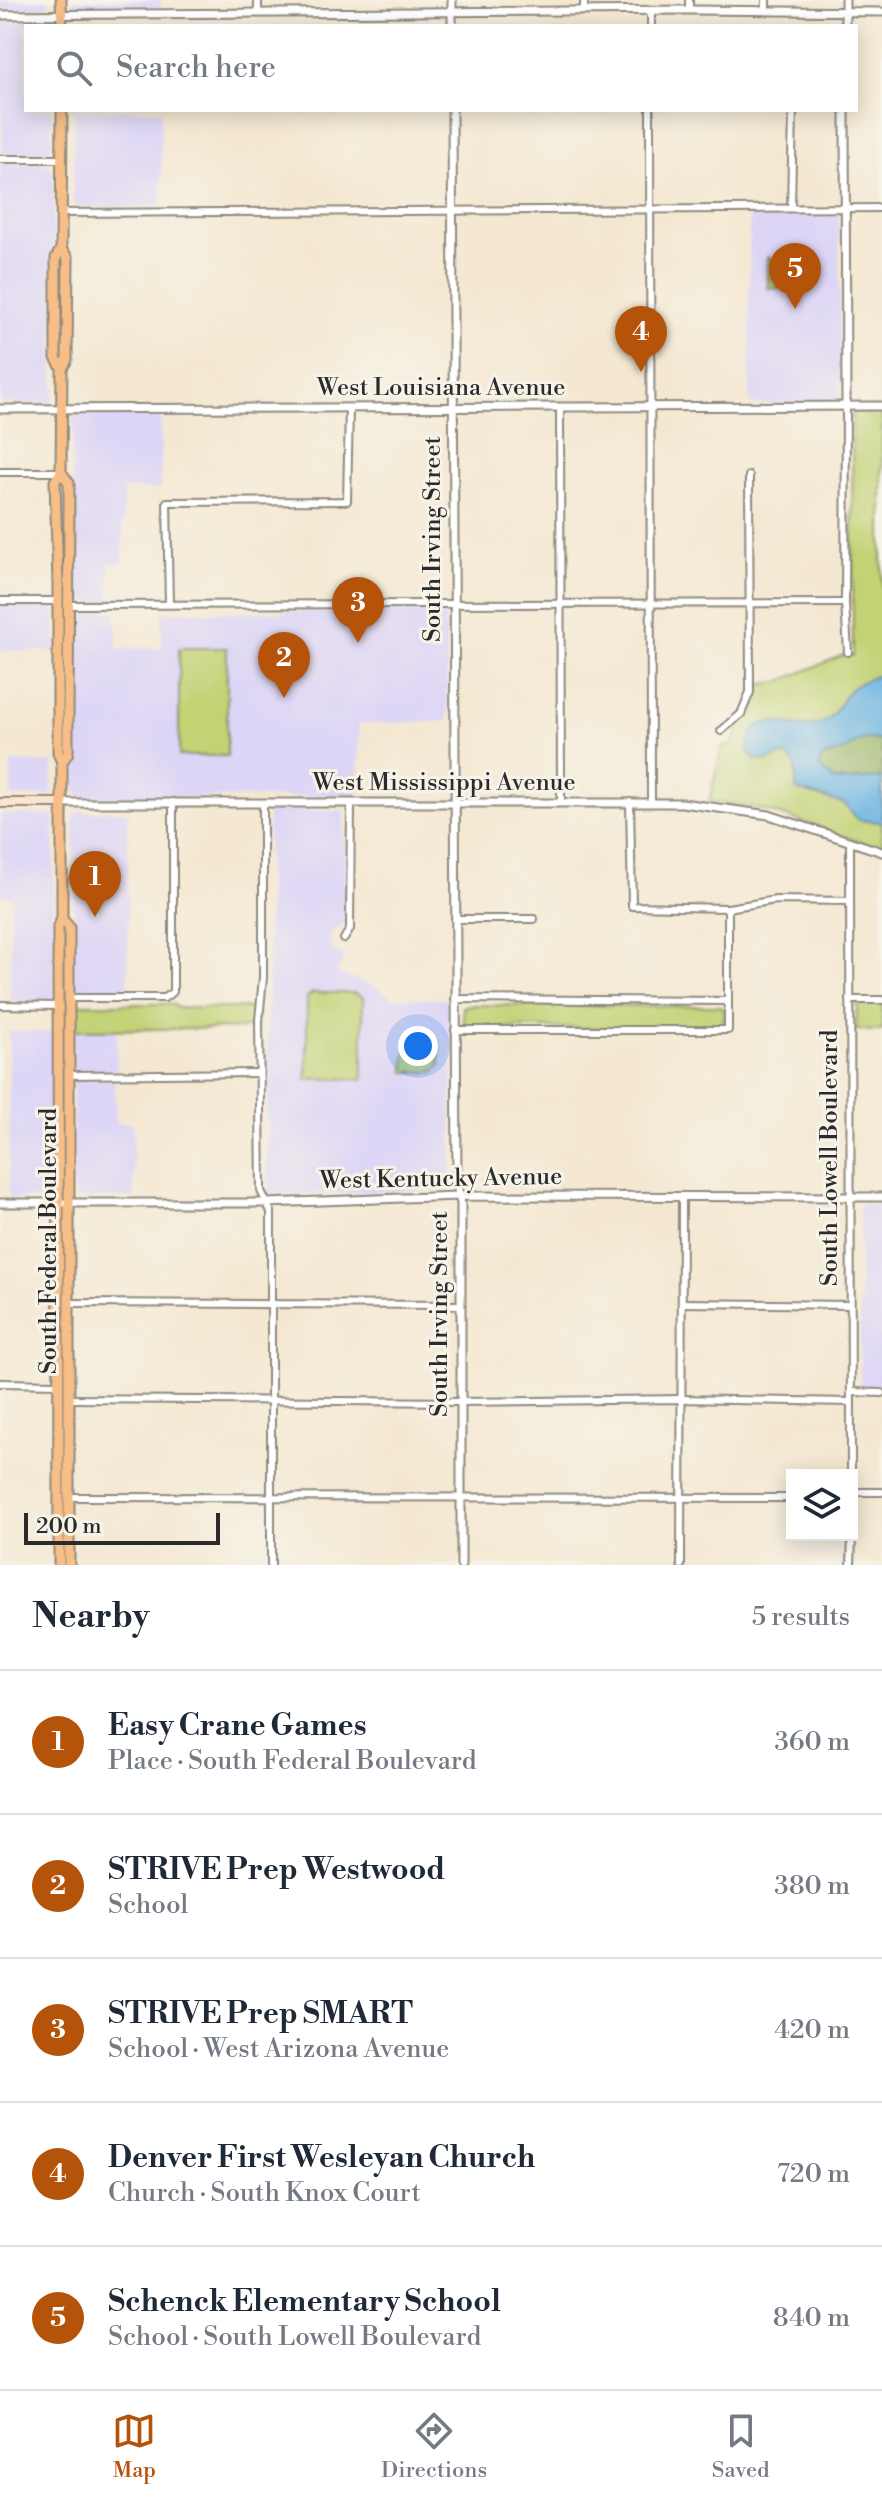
<!DOCTYPE html>
<html lang="en">
<head>
<meta charset="utf-8">
<style>
  body { margin:0; font-family:"Libre Bodoni",serif; background:#f2f2f3; color:#1f2937 }
  .controls { position:absolute; right:24px; bottom:24px; display:grid; overflow:hidden; border-radius:0px; box-shadow:0 4px 20px #0003 }
  .controls button { width:72px; height:72px; display:grid; place-items:center; padding:0; border:0; border-bottom:2px solid #e0e1e3; background:#fff; color:#1f2937; font:40px sans-serif }
  .scale { position:absolute; left:24px; bottom:20px; width:196px; box-sizing:border-box; padding-left:8px; border:4px solid #2b2b2b; border-top:0; font-size:22px; line-height:28px; white-space:nowrap; color:#2b2b2b; -webkit-text-stroke:6px #f7f3e8; paint-order:stroke }
  .you { position:absolute; left:418px; top:1046px; width:28px; height:28px; margin:-20px; border:6px solid #fff; border-radius:50%; background:#1a73e8; box-shadow:0 0 0 12px #1a73e833 }
  .badge { display:grid; place-items:center; width:52px; height:52px; border-radius:50%; background:#b45309; color:#fff; font-size:26px; font-weight:700 }
  .pin { position:absolute; translate:-50% -66px; filter:drop-shadow(0 2px 4px #0008) }
  .pin::after { content:''; position:absolute; top:42px; width:28px; height:24px; background:inherit; clip-path:polygon(0 0,100% 0,50% 100%) }
  .list { margin:0; padding:0; list-style:none }
  h2 { display:flex; justify-content:space-between; align-items:center; height:104px; margin:0; padding:0 32px; font-size:34px }
  h2 small { font-size:26px; font-weight:400; color:#747a83 }
  .list li { display:grid; grid-template-columns:52px 1fr auto; gap:24px; align-items:center; box-sizing:border-box; height:144px; padding:0 32px; border-top:2px solid #e0e1e3 }
  .list b { display:block; font-size:30px; white-space:nowrap }
  .list p { margin:0; font-size:26px; white-space:nowrap; color:#747a83 }
  .list em { font-size:26px; font-style:normal; color:#747a83 }
  .icon { flex:none; width:44px; height:44px; fill:none; stroke:currentColor; stroke-width:2; stroke-linecap:round; stroke-linejoin:round }
  .map { position:relative; flex:none; width:882px; height:1565px; overflow:hidden }
  .search { position:absolute; background:#fff; box-shadow:0 4px 20px #0003; left:24px; right:24px; top:24px; height:88px; display:flex; align-items:center; gap:20px; box-sizing:border-box; padding:0 28px; border-radius:0px; color:#747a83; font-size:30px }
  .sheet { height:824px; background:#fff }
  nav { display:flex; justify-content:space-around; align-items:center; box-sizing:border-box; height:112px; border-top:2px solid #e0e1e3; background:#fff; font-size:22px; color:#747a83 }
  nav a { display:grid; justify-items:center; gap:4px }
  nav .on { color:#b45309 }
  .map>svg:first-child { display:block }
</style>
</head>
<body>
<div class="map">
<svg width="882" height="1565" viewBox="0 0 882 1565">
  <rect width="100%" height="100%" fill="#f7f3e8"/>
  <filter id="ink" filterUnits="userSpaceOnUse"><feTurbulence type="fractalNoise" baseFrequency=".0125" numOctaves="2"/><feDisplacementMap in="SourceGraphic" scale="16" xChannelSelector="R" yChannelSelector="G"/><feConvolveMatrix kernelMatrix="1 2 1 2 8 2 1 2 1" color-interpolation-filters="sRGB"/></filter>
  <filter id="wash" filterUnits="userSpaceOnUse"><feTurbulence type="fractalNoise" baseFrequency=".006" numOctaves="4" result="noise"/><feDisplacementMap in="SourceGraphic" scale="32" xChannelSelector="R" yChannelSelector="G"/><feGaussianBlur stdDeviation="1.8" result="paint"/><feColorMatrix in="noise" values="0 0 0 0 0 0 0 0 0 0 0 0 0 0 0 0 0 1.4 0 .05"/><feComposite in="paint" operator="in"/></filter>
  <g filter="url(#wash)">
    <rect width="100%" height="100%" fill="#f4e8d2"/>
    <g fill="#ddd5f6">
      <path d="M0,0H49L48,6L40,9H0Z"/>
      <path d="M73,0H161V8H82L75,6Z"/>
      <path d="M0,22H39L51,26H26V110H52V146L47,153L3,154Z"/>
      <path d="M74,110H161V207H76L73,202Z"/>
      <path d="M0,163H46L52,168L53,173L54,396L52,402L46,404H0Z"/>
      <path d="M749,214L839,215L841,398L837,404H750Z"/>
      <path d="M81,412L161,414V489H123V563H109L110,602L75,601L72,599L73,415Z"/>
      <path d="M0,604H54L56,651H0Z"/>
      <path d="M116,611L117,649L162,648V612L446,611L448,721L359,724L358,797L79,798L76,791L77,612Z"/>
      <path d="M11,762H53L52,791L49,796L11,797Z"/>
      <path d="M278,807L284,810L344,811L346,923L333,931L329,940L333,951L344,955L338,973L378,988L392,998L452,999V1190L270,1195L267,1193L268,811Z"/>
      <path d="M128,811V994H79L74,989V815L79,812Z"/>
      <path d="M0,814L54,815V1000L10,1001L11,896L0,895Z"/>
      <rect x="73" y="1030" width="44" height="40"/>
      <path d="M9,1031L55,1032L54,1197L49,1199H9Z"/>
      <path d="M75,1080H115L116,1123H133L134,1197L77,1198L73,1192V1085Z"/>
      <rect x="860" y="1204" width="22" height="182"/>
    </g>
    <g fill="#c2d274" stroke="#767e50" stroke-width="2">
      <path d="M768,257L784,267L786,272L781,288H768Z"/>
      <path d="M856,412H882V848C824,833 770,804 709,802L722,747L731,746C735,740 736,734 739,728C748,713 756,704 757,685L781,681L843,655L853,656L852,415Z"/>
      <rect x="179" y="648" width="48" height="108"/>
      <path d="M313,993H355L363,997V1079H307V997Z"/>
      <path d="M882,1003V1031L856,1030L857,1004Z"/>
      <path d="M73,1004H172L178,1008H255L256,1028L73,1030Z"/>
      <path d="M469,1005L719,1006L724,1010L723,1028H464L463,1007Z"/>
      <path d="M421,1035L439,1040L440,1066L434,1072H405C405,1055 404,1042 421,1035Z"/>
    </g>
    <path fill="#99b466" stroke="#627048" stroke-width="2" d="M870,738L882,741V778L835,781L819,767L821,758L845,750L856,741Z"/>
    <path fill="#6ab4e2" stroke="#4a7086" stroke-width="2" d="M876,676H882V741C863,736 861,740 846,749C839,753 829,755 821,758L819,767L835,781L882,778V822L858,820L845,804L796,790V767L789,757L779,755L770,761L755,760L748,751C752,702 788,732 816,725C834,721 838,704 849,691C856,683 866,680 876,676Z"/>
  </g>
  <g filter="url(#ink)">
    <g fill="none" stroke-linecap="round" stroke-linejoin="round">
      <g stroke="#908a7e" stroke-width="10">
        <g id="minor">
          <path d="M584,0V11"/>
          <path d="M689,0V10"/>
          <path d="M766,10V0"/>
          <path d="M258,13V0"/>
          <path d="M651,26V11"/>
          <path d="M650,110L651,802"/>
          <path d="M0,159H62"/>
          <path d="M791,208L793,110"/>
          <path d="M62,213L882,208"/>
          <path d="M846,406L845,603L848,652"/>
          <path d="M560,407L561,802"/>
          <path d="M0,472H60"/>
          <path d="M0,601H58"/>
          <path d="M169,604L167,502L347,501L349,408"/>
          <path d="M67,605L845,603"/>
          <path d="M721,731L741,714L750,692L749,476"/>
          <path d="M630,802L632,906L728,908L776,900L850,901"/>
          <path d="M263,804V977L259,1020L261,1191L271,1212V1565"/>
          <path d="M850,842L851,1475"/>
          <path d="M455,919H534"/>
          <path d="M344,939L350,929L351,803"/>
          <path d="M69,998H164L173,992V802"/>
          <path d="M455,999L728,1001"/>
          <path d="M850,1000H882"/>
          <path d="M0,1005L59,1006"/>
          <path d="M455,1030H728V908"/>
          <path d="M69,1075L259,1073"/>
          <path d="M70,1303L460,1305"/>
          <path d="M682,1303L850,1305"/>
          <path d="M0,1383L58,1384"/>
          <path d="M851,1392L882,1393"/>
          <path d="M69,1399L461,1402L680,1399L851,1402"/>
          <path d="M852,1495L859,1492H882"/>
          <path d="M69,1497L792,1498"/>
          <path d="M681,1565L682,1197"/>
          <path d="M851,1565L852,1535"/>
        </g>
      </g>
      <g stroke="#908a7e" stroke-width="11">
        <g id="tertiary">
          <path d="M0,15L689,10L882,12"/>
          <path d="M452,26V0"/>
          <path d="M845,26V0"/>
          <path d="M452,110L457,1185L461,1204V1565"/>
          <path d="M845,110L846,406"/>
          <path d="M0,409L882,406"/>
          <path d="M62,803H682L769,815L882,852"/>
          <path d="M0,1203H266L459,1196L882,1197"/>
        </g>
      </g>
      <g stroke="#908a7e" stroke-width="12">
        <path id="secondary" d="M0,803H62"/>
      </g>
      <g stroke="#908a7e" stroke-width="13">
        <g id="primary">
          <path d="M61,0L62,26"/>
          <path d="M62,110L61,249L56,258V358L62,368L61,472L69,483L68,744V753L62,762"/>
          <path d="M61,249L68,258L67,360L62,368"/>
          <path d="M62,919L69,927V1565"/>
          <path d="M59,1565L58,927L62,919V762L58,753V583L55,481L61,472"/>
        </g>
      </g>
      <use href="#minor" stroke="#fff" stroke-width="6"/>
      <use href="#tertiary" stroke="#fff" stroke-width="7"/>
      <use href="#secondary" stroke="#fce5cf" stroke-width="8"/>
      <use href="#primary" stroke="#f7be88" stroke-width="9"/>
    </g>
  </g>
  <g text-anchor="middle" dominant-baseline="central" stroke-width="6" stroke-linejoin="round" paint-order="stroke">
    <g font-size="24" fill="#2b2b2b" stroke="#f7f3e8">
      <text x="441" y="388">West Louisiana Avenue</text>
      <text transform="translate(433 539) rotate(-90)">South Irving Street</text>
      <text x="444" y="783">West Mississippi Avenue</text>
      <text transform="translate(830 1158) rotate(-90)">South Lowell Boulevard</text>
      <text transform="translate(441 1179) rotate(-1)">West Kentucky Avenue</text>
      <text transform="translate(49 1241) rotate(-90)">South Federal Boulevard</text>
      <text transform="translate(440 1314) rotate(-90)">South Irving Street</text>
    </g>
  </g>
</svg>
<div class="controls">
<button><svg class="icon" aria-label="layers" viewBox="0 0 24 24"><path d="M12 4l9 5-9 5-9-5zM3 14l9 5 9-5"/></svg></button>
</div>
<div class="scale">200 m</div>
<div class="you"></div>
<div class="pin badge" style="left:95px;top:917px">1</div>
<div class="pin badge" style="left:284px;top:698px">2</div>
<div class="pin badge" style="left:358px;top:643px">3</div>
<div class="pin badge" style="left:641px;top:372px">4</div>
<div class="pin badge" style="left:795px;top:309px">5</div>
<div class="search"><svg class="icon" aria-label="search" viewBox="0 0 24 24"><circle cx="10" cy="10" r="6"/><path d="M15 15l6 6"/></svg>Search here</div>
</div>
<section class="sheet">
<h2>Nearby<small>5 results</small></h2>
<ul class="list">
<li><span class="badge">1</span><div><b>Easy Crane Games</b><p>Place · South Federal Boulevard</p></div><em>360 m</em></li>
<li><span class="badge">2</span><div><b>STRIVE Prep Westwood</b><p>School</p></div><em>380 m</em></li>
<li><span class="badge">3</span><div><b>STRIVE Prep SMART</b><p>School · West Arizona Avenue</p></div><em>420 m</em></li>
<li><span class="badge">4</span><div><b>Denver First Wesleyan Church</b><p>Church · South Knox Court</p></div><em>720 m</em></li>
<li><span class="badge">5</span><div><b>Schenck Elementary School</b><p>School · South Lowell Boulevard</p></div><em>840 m</em></li>
</ul>
</section>
<nav>
<a class="on"><svg class="icon" aria-label="map" viewBox="0 0 24 24"><path d="M3 6l6-2 6 2 6-2v14l-6 2-6-2-6 2zM9 4v14M15 6v14"/></svg>Map</a>
<a><svg class="icon" aria-label="directions" viewBox="0 0 24 24"><path d="M12 3l9 9-9 9-9-9zM9 14v-3h6M13 9l2 2-2 2"/></svg>Directions</a>
<a><svg class="icon" aria-label="saved" viewBox="0 0 24 24"><path d="M7 4h10v16l-5-4-5 4z"/></svg>Saved</a>
</nav>
</body>
</html>
